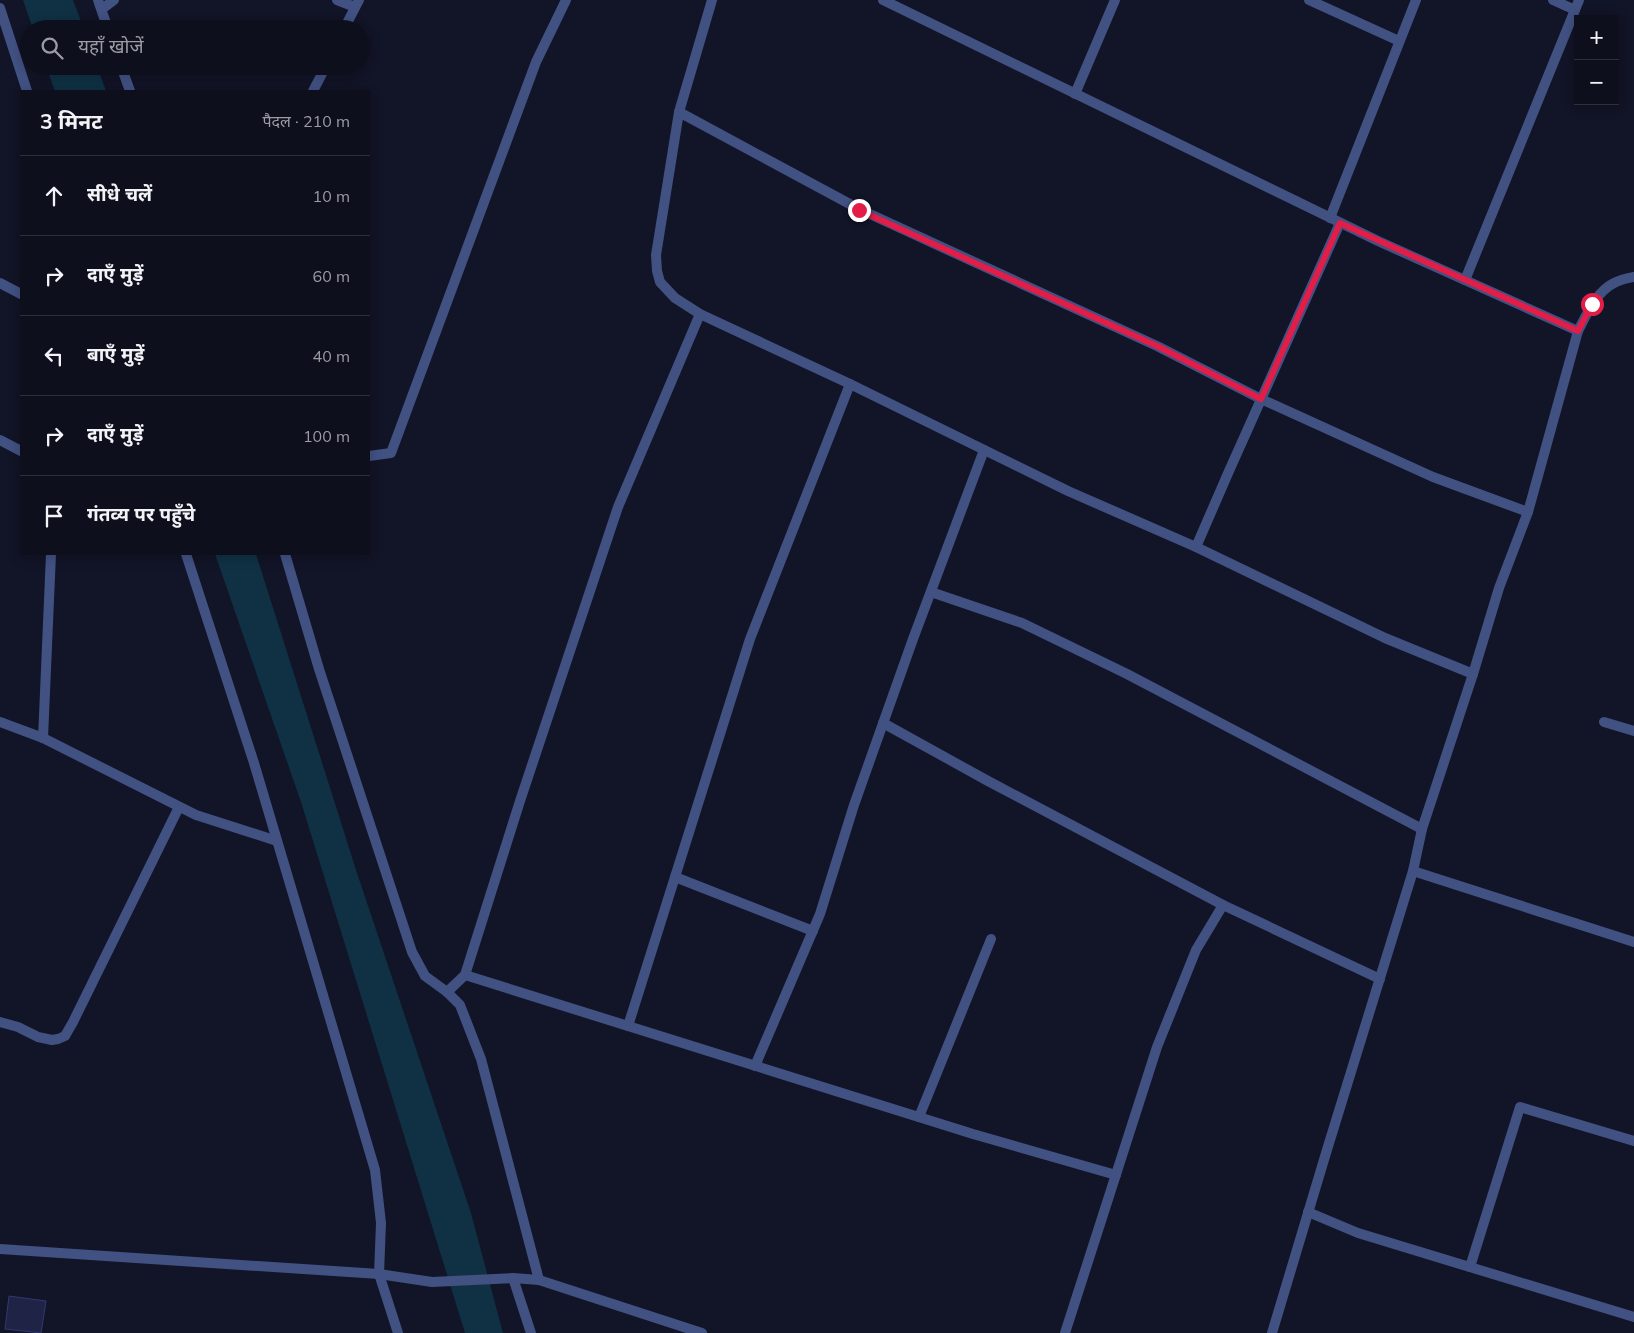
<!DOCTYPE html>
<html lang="hi">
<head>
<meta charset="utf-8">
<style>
  body { margin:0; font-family:Mulish,"Noto Sans Devanagari",sans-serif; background:#1c1d2a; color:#f1f3f6 }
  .controls { position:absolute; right:15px; top:15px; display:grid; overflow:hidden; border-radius:0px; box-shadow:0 2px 12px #0003 }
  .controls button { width:45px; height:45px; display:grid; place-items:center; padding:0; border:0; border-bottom:1px solid #2e2f3b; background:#0e0f1d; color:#f1f3f6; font:25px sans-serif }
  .stop { position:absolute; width:15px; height:15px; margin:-11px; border:4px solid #e11d48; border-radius:50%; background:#fff }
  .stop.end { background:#e11d48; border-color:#fff; box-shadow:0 1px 5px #0008 }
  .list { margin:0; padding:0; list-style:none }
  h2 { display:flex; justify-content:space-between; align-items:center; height:65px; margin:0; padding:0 20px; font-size:21px }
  h2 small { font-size:16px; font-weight:400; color:#9b9ca4 }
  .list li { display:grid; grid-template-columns:32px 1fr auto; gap:15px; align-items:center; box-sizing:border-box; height:80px; padding:0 20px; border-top:1px solid #2e2f3b }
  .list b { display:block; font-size:19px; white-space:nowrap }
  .list em { font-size:16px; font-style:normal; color:#9b9ca4 }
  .icon { flex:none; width:28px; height:28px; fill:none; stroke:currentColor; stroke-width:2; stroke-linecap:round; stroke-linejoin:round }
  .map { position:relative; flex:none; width:1634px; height:1333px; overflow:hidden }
  .search { position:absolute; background:#0e0f1d; box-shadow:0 2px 12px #0003; left:20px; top:20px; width:350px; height:55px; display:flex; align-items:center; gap:12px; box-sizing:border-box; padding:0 18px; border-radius:28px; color:#9b9ca4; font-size:19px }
  .panel { position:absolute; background:#0e0f1d; box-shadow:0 2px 12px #0003; left:20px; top:90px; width:350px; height:465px; border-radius:0px }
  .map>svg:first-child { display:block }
</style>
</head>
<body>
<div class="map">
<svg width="1634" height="1333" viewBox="0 0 1634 1333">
  <rect width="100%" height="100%" fill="#121427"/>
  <g fill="#0f3143">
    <path d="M23,0H73L84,29H33Z"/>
    <path d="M46,66H97L106,91H55Z"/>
    <path d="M215,554H256L357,873L471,1213L503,1333H465L301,802Z"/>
  </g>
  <path fill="#1f2346" stroke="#333970" d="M9,1296L46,1301L41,1333L5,1329Z"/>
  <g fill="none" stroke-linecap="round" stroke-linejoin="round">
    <g stroke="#415182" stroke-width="10">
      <path d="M337,0L355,7"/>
      <path d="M712,0L679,112L656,255L657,271L660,282L675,298L700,314L850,384L1068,491L1196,547L1385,638L1473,674"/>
      <path d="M883,0L1378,241L1578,331"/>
      <path d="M1309,0L1399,41"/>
      <path d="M1553,0L1575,10"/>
      <path d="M0,8L27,91"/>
      <path d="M102,9L114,0"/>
      <path d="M344,29L359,0"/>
      <path d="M313,91L326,66"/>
      <path d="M1075,94L1115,0"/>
      <path d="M679,112L859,209L1157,346L1261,399L1433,477L1528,512"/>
      <path d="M1330,218L1416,0"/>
      <path d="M1465,280L1579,0"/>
      <path d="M0,283L21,294"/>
      <path d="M0,440L21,451"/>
      <path d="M369,456L391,453L536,62L566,0"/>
      <path d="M1196,547L1229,471L1340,223"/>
      <path d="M186,554L254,763L375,1170L381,1223L379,1274L398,1333"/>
      <path d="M931,592L1022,623L1127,674L1422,829"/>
      <path d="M0,722L43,738L196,815L277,841"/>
      <path d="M1604,722L1634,731"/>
      <path d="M883,723L988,781L1223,905L1380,979"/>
      <path d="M43,738L51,554"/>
      <path d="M1413,871L1634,942"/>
      <path d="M675,877L813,931"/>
      <path d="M465,975L520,801L618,507L700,314"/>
      <path d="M447,992L465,975L973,1134L1116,1175"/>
      <path d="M0,1022L18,1027L38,1037L52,1040L58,1039L65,1036L73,1022L179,807"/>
      <path d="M628,1026L750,639L850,384"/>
      <path d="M755,1066L820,914L854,805L913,639L984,450"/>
      <path d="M919,1117L991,939"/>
      <path d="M1308,1212L1358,1233L1634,1317"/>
      <path d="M1470,1267L1520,1107L1634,1141"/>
      <path d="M1065,1333L1157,1047L1196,950L1223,905"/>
      <path d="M1272,1333L1326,1153L1413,871L1422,829L1473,674L1499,588L1528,512L1578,331C1587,314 1596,292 1614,283C1620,280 1628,278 1634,277"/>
    </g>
    <g stroke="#415182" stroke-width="10">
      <path d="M98,0L108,29"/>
      <path d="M121,66L130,91"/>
      <path d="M285,554L319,669L412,952L425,976L447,992L460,1005L481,1059L539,1280"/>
      <path d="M0,1249L379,1274L432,1282L513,1278L539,1280L702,1333"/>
      <path d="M513,1278L531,1333"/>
    </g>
  </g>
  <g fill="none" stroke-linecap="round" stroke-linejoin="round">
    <path stroke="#e11d48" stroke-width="6" d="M859,210L1157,346L1261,399L1340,223L1578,331L1592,304"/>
  </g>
</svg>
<div class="controls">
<button>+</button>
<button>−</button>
</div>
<div class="stop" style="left:1592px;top:304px"></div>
<div class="stop end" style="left:859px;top:210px"></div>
<div class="search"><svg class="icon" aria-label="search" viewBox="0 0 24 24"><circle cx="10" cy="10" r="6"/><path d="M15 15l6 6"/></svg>यहाँ खोजें</div>
<section class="panel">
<h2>3 मिनट<small>पैदल · 210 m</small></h2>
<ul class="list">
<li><svg class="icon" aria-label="ahead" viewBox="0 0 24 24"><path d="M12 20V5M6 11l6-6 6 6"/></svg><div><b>सीधे चलें</b></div><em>10 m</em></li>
<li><svg class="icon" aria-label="right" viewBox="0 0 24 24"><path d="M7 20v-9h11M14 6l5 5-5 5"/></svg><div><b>दाएँ मुड़ें</b></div><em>60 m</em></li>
<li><svg class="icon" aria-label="left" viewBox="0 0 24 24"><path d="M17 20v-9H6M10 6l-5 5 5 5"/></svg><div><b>बाएँ मुड़ें</b></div><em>40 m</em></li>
<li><svg class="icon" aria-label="right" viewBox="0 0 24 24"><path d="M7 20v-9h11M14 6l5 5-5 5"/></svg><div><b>दाएँ मुड़ें</b></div><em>100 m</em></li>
<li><svg class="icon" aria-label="arrive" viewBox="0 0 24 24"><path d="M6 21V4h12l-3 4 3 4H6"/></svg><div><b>गंतव्य पर पहुँचे</b></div></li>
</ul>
</section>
</div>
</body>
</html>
